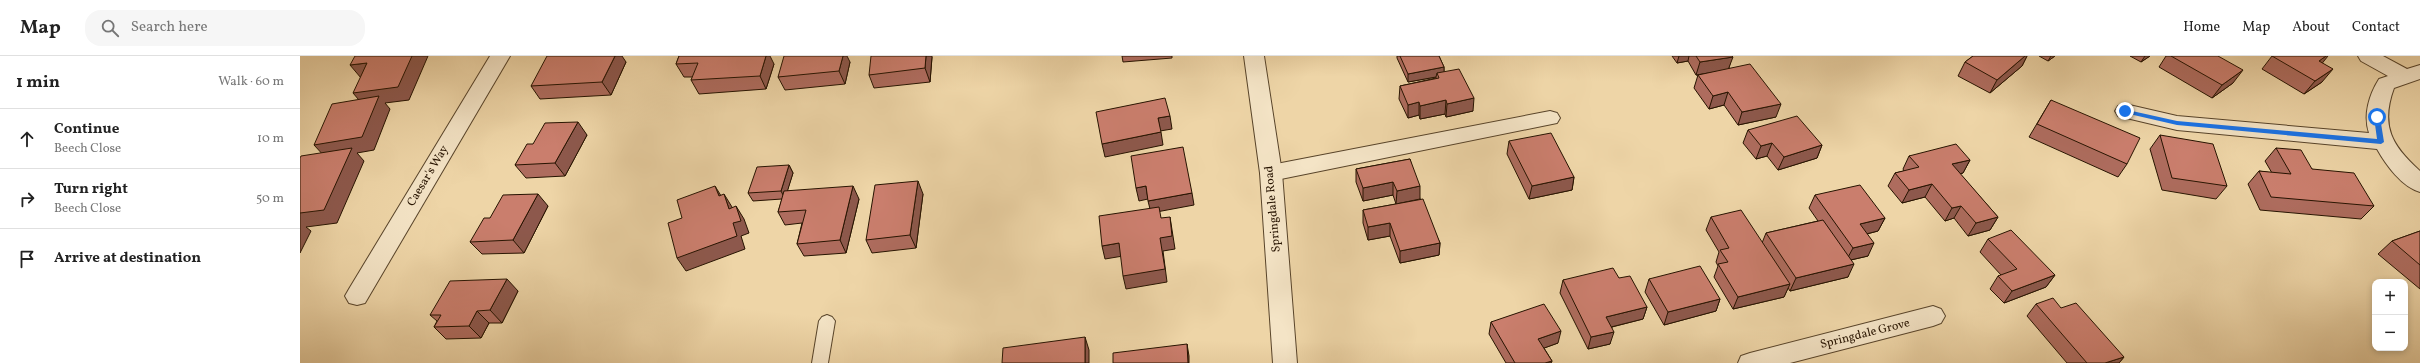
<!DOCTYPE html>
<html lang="en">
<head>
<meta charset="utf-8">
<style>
  body { margin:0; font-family:Vollkorn,serif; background:#f6f6f6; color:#222 }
  .controls { position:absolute; right:12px; bottom:12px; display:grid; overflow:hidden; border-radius:8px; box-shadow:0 2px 6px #0003 }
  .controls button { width:36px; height:36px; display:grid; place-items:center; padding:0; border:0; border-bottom:1px solid #e0e0e0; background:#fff; color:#222; font:20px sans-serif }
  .stop { position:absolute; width:12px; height:12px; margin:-9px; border:3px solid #1a73e8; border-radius:50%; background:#fff }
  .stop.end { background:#1a73e8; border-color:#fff; box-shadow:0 1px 4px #0008 }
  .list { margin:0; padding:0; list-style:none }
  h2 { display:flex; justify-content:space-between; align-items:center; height:52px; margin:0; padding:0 16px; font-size:17px }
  h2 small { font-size:13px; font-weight:400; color:#767676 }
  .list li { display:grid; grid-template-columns:26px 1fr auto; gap:12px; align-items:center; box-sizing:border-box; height:60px; padding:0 16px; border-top:1px solid #e0e0e0 }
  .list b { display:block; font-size:15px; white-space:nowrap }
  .list p { margin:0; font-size:13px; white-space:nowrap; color:#767676 }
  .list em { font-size:13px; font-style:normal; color:#767676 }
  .icon { flex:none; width:22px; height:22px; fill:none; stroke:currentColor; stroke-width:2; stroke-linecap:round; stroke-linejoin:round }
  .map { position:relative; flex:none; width:2120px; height:307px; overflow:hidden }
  header { display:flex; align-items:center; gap:24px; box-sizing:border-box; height:56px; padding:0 20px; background:#fff; border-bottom:1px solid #e0e0e0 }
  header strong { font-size:19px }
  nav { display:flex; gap:22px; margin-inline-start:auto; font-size:14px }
  .search { width:280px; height:36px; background:#f6f6f6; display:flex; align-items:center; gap:10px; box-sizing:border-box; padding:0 14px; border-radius:16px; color:#767676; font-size:15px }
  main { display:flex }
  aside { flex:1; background:#fff }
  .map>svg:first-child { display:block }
</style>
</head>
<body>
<header>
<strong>Map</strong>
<div class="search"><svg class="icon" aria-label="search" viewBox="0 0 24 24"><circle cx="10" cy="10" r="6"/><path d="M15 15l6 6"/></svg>Search here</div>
<nav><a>Home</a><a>Map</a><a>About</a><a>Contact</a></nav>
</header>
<main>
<aside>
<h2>1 min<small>Walk · 60 m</small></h2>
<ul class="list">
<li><svg class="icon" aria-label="ahead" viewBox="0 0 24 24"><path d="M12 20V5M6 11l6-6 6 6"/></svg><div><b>Continue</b><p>Beech Close</p></div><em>10 m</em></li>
<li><svg class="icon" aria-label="right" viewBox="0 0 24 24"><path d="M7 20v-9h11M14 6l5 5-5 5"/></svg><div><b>Turn right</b><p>Beech Close</p></div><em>50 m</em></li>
<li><svg class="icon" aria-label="arrive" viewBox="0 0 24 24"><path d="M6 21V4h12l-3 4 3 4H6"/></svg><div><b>Arrive at destination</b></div></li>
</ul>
</aside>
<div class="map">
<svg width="2120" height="307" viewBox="0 0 2120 307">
  <rect width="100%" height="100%" fill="#eed5a7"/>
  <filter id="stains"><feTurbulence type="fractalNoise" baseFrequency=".005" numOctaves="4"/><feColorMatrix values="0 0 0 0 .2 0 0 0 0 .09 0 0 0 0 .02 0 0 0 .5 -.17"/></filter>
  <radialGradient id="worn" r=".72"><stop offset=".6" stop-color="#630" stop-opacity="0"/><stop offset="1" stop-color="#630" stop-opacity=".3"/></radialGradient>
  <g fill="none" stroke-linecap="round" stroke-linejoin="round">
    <g stroke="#58442a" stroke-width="2">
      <path id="service" d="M527,259L532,261L535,265L528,307H512L519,265L522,261Z"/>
    </g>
    <g stroke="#58442a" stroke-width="2">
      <g id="minor">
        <path d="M190,0H210L65,247L57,249L49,247L45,240L49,233Z"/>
        <path d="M2058,0H2083L2107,13L2120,9V23L2094,32C2080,70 2092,90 2120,115V136C2102,131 2086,109 2077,93L1877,74L1818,60L1815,55L1818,50L1825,48L1877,60L2069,77C2063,59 2069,39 2079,23L2088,20L2061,5Z"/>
        <path d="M1250,55L1257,57L1260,62L1257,67L971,125L963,123L960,117L963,111L971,109Z"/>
        <path d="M1633,250L1641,253L1645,260L1641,267L1633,270L1490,307H1438L1441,300L1450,297Z"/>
      </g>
    </g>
    <g stroke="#58442a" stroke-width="2">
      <path id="tertiary" d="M944,0H964L982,117L997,307H973L960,117Z"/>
    </g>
    <use href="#service" fill="#f4e4c6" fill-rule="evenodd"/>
    <use href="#minor" fill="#f4e4c6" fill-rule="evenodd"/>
    <use href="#tertiary" fill="#f4e4c6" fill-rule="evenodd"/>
  </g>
  <g fill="#ae6c5e" stroke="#261300">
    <path d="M379,0L474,8L466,33L399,38L391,24L393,21H384L376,8Z"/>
    <path d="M822,0H872V2L823,6Z"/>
    <path d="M1097,0H1139L1144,11V16L1173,55L1146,61L1145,58L1120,63L1119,59L1108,62L1099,43L1100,30L1136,22V21L1108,26L1097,2Z"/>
    <path d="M1372,0H1432L1429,12L1476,61L1438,69L1424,49L1409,53L1394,32L1398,19H1396L1388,5L1377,7Z"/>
    <path d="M1673,0H1727L1722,10L1690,37L1658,20L1665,6Z"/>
    <path d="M1739,0H1755L1748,5Z"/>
    <path d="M1830,0H1850L1841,6Z"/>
    <path d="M1866,0H1918L1933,27L1912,42L1859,11Z"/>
    <path d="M1972,0L2022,7V26L2004,38L1962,13Z"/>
    <path d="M632,1L630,26L574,32L569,19Z"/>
    <path d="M326,6L311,39L240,43L231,30Z"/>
    <path d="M550,6L545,28L485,34L478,21Z"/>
    <path d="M1751,44L1827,108L1818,121L1729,81Z"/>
    <path d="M1448,74L1522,89L1517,102L1478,114L1467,100L1456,103L1443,87Z"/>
    <path d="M287,79L265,120L226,122L215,109L233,88Z"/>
    <path d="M1860,79L1927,130L1916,143L1862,134L1850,93Z"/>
    <path d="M1209,85L1274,121L1272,134L1229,143L1207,98Z"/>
    <path d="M1976,92L2012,113L2074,150L2061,163L1960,154L1948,128L1959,115L1972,117L1965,105Z"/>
    <path d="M1609,100L1670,104L1663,117L1660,118L1698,161L1690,174L1668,180L1654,162L1645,165L1625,141L1602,147L1588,130L1595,117L1604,115L1603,113Z"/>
    <path d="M1110,103L1120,143L1140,187L1139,199L1100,207L1090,180L1068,184L1063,167V154L1096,148L1093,139L1063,145L1056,126V113Z"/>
    <path d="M489,109L493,117L487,135L559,143L546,197L504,200L497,188L502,167L485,169L478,156L482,143L453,145L448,137Z"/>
    <path d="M623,138L616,192L572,197L566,184Z"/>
    <path d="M1515,139L1585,162L1578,175L1567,178L1568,200L1551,204L1548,221L1490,235L1488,232L1484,241L1433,253L1414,221L1418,210L1416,206L1419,196L1406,174L1411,161L1462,187L1466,177L1518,165L1509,152Z"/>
    <path d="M248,150L224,197L182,198L170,186L190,162Z"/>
    <path d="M2120,175V233L2078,198L2092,185Z"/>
    <path d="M1688,183L1755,219L1746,231L1704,247L1690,233L1698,220L1701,219L1680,196Z"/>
    <path d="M1319,222L1347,251L1343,263L1312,271L1310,288L1288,293L1260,237L1263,224Z"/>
    <path d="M1349,223L1420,243L1416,255L1364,269L1345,236Z"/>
    <path d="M218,235L202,267H189L181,282L146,283L134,271L137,265L130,259Z"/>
    <path d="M1736,248L1761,252L1824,301L1819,307H1767L1727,260Z"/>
    <path d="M1191,266L1258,287L1244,292L1252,305L1251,307H1206L1189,278Z"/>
  </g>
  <g fill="#8d584c" stroke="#261300">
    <path d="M112,0H128L109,44L85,47L90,53L74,94L57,97L64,105L37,167L6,171L11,175L0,197V157L26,102L14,89L64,50L53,37Z"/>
    <path d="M315,0H322L326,6L311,39L302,26Z"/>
    <path d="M466,0H470L474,8L466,33L460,20Z"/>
    <path d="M543,0H547L550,6L545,28L539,15Z"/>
    <path d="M626,0H632V1L630,26L625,12Z"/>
    <path d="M1379,0H1389L1388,5L1377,7Z"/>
    <path d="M1725,0H1727L1722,10L1690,37L1697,24Z"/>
    <path d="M1751,0H1755L1748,5Z"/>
    <path d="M1845,0H1850L1841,6Z"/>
    <path d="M2026,0H2028L2020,10L2019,5Z"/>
    <path d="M1433,1L1428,14L1396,19L1400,6Z"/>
    <path d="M67,7L61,22L50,9Z"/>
    <path d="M1144,11V19L1137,17L1136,21L1108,26V18Z"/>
    <path d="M2033,13L2022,26L2004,38L2015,25Z"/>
    <path d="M1943,14L1933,27L1912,42L1922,29Z"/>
    <path d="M1428,36L1424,49L1409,53L1413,40Z"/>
    <path d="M1174,42L1173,55L1146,61L1147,48Z"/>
    <path d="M1146,44L1145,58L1120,63V50Z"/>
    <path d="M1119,46V59L1108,62V49Z"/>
    <path d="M1481,48L1476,61L1438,69L1442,56Z"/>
    <path d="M870,60L872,73L860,75L858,62Z"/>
    <path d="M278,66L287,79L265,120L255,107Z"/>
    <path d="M861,76L863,89L805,101L802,88Z"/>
    <path d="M1472,87L1467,100L1456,103L1461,90Z"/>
    <path d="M1522,89L1517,102L1478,114L1484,101Z"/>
    <path d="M1670,104L1663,117L1645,121L1652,108Z"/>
    <path d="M489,109L493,117L485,143L481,135Z"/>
    <path d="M1274,121L1272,134L1229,143L1232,130Z"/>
    <path d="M618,125L623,138L616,192L610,179Z"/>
    <path d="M1093,126V139L1063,145V132Z"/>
    <path d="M1632,128L1625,141L1602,147L1609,134Z"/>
    <path d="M415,130L423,143L419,140Z"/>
    <path d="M553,130L559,143L546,197L540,184Z"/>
    <path d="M846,130L848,143L839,145L836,132Z"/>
    <path d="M1120,130V143L1096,148L1097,135Z"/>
    <path d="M892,137L894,149L851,157L848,145Z"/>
    <path d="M238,138L248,150L224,197L213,184Z"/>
    <path d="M424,138L432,151L437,165L429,153Z"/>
    <path d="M436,150L444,163L449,177L441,180L445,193L386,215L377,202L433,167Z"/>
    <path d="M1661,150L1654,162L1645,165L1652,152Z"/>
    <path d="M870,161L875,193L863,195L867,226L826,233L823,220L860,182Z"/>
    <path d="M1698,161L1690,174L1668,180L1676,167Z"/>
    <path d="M1585,162L1578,175L1554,181L1560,168Z"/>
    <path d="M1090,167V180L1068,184V171Z"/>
    <path d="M819,187L823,200L805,203L802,190Z"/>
    <path d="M1140,187L1139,199L1100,207V195Z"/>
    <path d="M1574,187L1568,200L1546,205L1553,192Z"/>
    <path d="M1554,208L1548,221L1490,235L1496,222Z"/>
    <path d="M1755,219L1746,231L1704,247L1712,235Z"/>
    <path d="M207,223L218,235L202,267L190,254Z"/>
    <path d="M1490,228L1484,241L1433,253L1438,241Z"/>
    <path d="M1420,243L1416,255L1364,269L1368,256Z"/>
    <path d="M1347,251L1343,263L1303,273L1306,261Z"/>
    <path d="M177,255L189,267L181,282L169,270Z"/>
    <path d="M1261,275L1258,287L1236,295L1238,283Z"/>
    <path d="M1314,276L1310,288L1288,293L1291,281Z"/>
    <path d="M785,281L789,294V307H785Z"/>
    <path d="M887,288L889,300V307H888Z"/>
    <path d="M1824,301L1819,307H1805Z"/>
    <path d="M1252,305L1251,307H1245Z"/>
  </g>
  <g fill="#ca7e6d" stroke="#261300">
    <path d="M55,0H112L98,31L53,37L67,7L50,9Z"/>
    <path d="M247,0H315L302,26L231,30Z"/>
    <path d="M379,0H466L460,20L391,24L398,7L376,8Z"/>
    <path d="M484,0H543L539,15L478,21Z"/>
    <path d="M571,0H626L625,12L569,19Z"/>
    <path d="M1100,0H1139L1144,11L1108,18Z"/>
    <path d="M1396,0H1432L1433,1L1400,6Z"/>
    <path d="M1673,0H1725L1697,24L1665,6Z"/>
    <path d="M1871,0H1918L1943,14L1922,29Z"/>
    <path d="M1972,0H2026L2019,5L2033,13L2015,25Z"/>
    <path d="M1450,8L1481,48L1442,56L1428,36L1413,40L1398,19Z"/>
    <path d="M1159,13L1174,42L1147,48L1146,44L1120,50L1119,46L1108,49L1100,30L1139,22L1137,17Z"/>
    <path d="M79,40L62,81L14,89L32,48Z"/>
    <path d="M865,42L870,60L858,62L861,76L802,88L796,56Z"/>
    <path d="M1751,44L1840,82L1827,108L1737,68Z"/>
    <path d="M1497,60L1522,89L1484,101L1472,87L1461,90L1448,74Z"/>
    <path d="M278,66L255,107L215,109L227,88H233L245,67Z"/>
    <path d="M1251,77L1274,121L1232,130L1209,85Z"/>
    <path d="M1860,79L1913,88L1927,130L1872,122Z"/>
    <path d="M1656,88L1670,104L1652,108L1698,161L1676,167L1661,150L1652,152L1632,128L1609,134L1595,117L1619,111L1609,100Z"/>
    <path d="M883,91L892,137L848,145L846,130L836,132L831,100Z"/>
    <path d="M52,92L24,154L0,157V102L1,100Z"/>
    <path d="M1976,92L2001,94L2012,113L2054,117L2074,150L1971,141L1959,115L1991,118Z"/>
    <path d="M1110,103L1120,130L1097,135L1093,126L1063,132L1056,113Z"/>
    <path d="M489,109L481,135L448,137L457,111Z"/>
    <path d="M618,125L610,179L566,184L575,129Z"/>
    <path d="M1560,129L1585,162L1560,168L1574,187L1553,192L1515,139Z"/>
    <path d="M415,130L419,140L424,138L429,153L436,150L441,165L433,167L437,180L377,202L368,167L382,162L377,144Z"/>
    <path d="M553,130L540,184L497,188L506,154L478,156L484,135Z"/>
    <path d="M238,138L213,184L170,186L184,162H190L203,139Z"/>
    <path d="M1123,143L1140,187L1100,195L1090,167L1068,171L1063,154Z"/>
    <path d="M859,151L861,162L870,161L872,180L860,182L865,213L823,220L819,187L802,190L799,160Z"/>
    <path d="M1441,154L1490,228L1438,241L1418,208L1428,206L1420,194L1429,192L1411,161Z"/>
    <path d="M1523,164L1554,208L1496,222L1466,177Z"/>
    <path d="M1711,174L1755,219L1712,235L1698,220L1717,213L1688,183Z"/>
    <path d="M2120,175V209L2092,185Z"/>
    <path d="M1400,210L1420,243L1368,256L1349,223Z"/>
    <path d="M1313,212L1319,222L1330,220L1347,251L1306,261L1314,276L1291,281L1263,224Z"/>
    <path d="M207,223L190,254L177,255L169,270L134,271L141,259H130L150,225Z"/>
    <path d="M1753,242L1761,252L1776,247L1824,301L1805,307H1787L1736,248Z"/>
    <path d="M1244,248L1261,275L1238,283L1252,305L1245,307H1215L1191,266Z"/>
    <path d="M785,281V307H702L703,292Z"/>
    <path d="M887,288L888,307H813V297Z"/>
  </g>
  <path fill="#1a73e8" d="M1823,53L1877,65L2077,83L2074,61L2077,59L2080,61L2084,86L2081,88L1877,69L1825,57Z"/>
  <g text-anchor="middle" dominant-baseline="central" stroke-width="3.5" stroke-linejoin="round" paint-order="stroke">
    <g font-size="12" fill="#261300" stroke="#f4e4c6">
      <text transform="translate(128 120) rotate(-59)">Caesar's Way</text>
      <text transform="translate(973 153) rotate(-95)">Springdale Road</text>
      <text transform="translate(1565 278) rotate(-14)">Springdale Grove</text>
    </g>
  </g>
  <rect width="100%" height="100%" filter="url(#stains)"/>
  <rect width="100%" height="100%" fill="url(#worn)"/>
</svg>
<div class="controls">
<button>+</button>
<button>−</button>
</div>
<div class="stop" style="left:2077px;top:61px"></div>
<div class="stop end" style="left:1825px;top:55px"></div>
</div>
</main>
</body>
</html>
